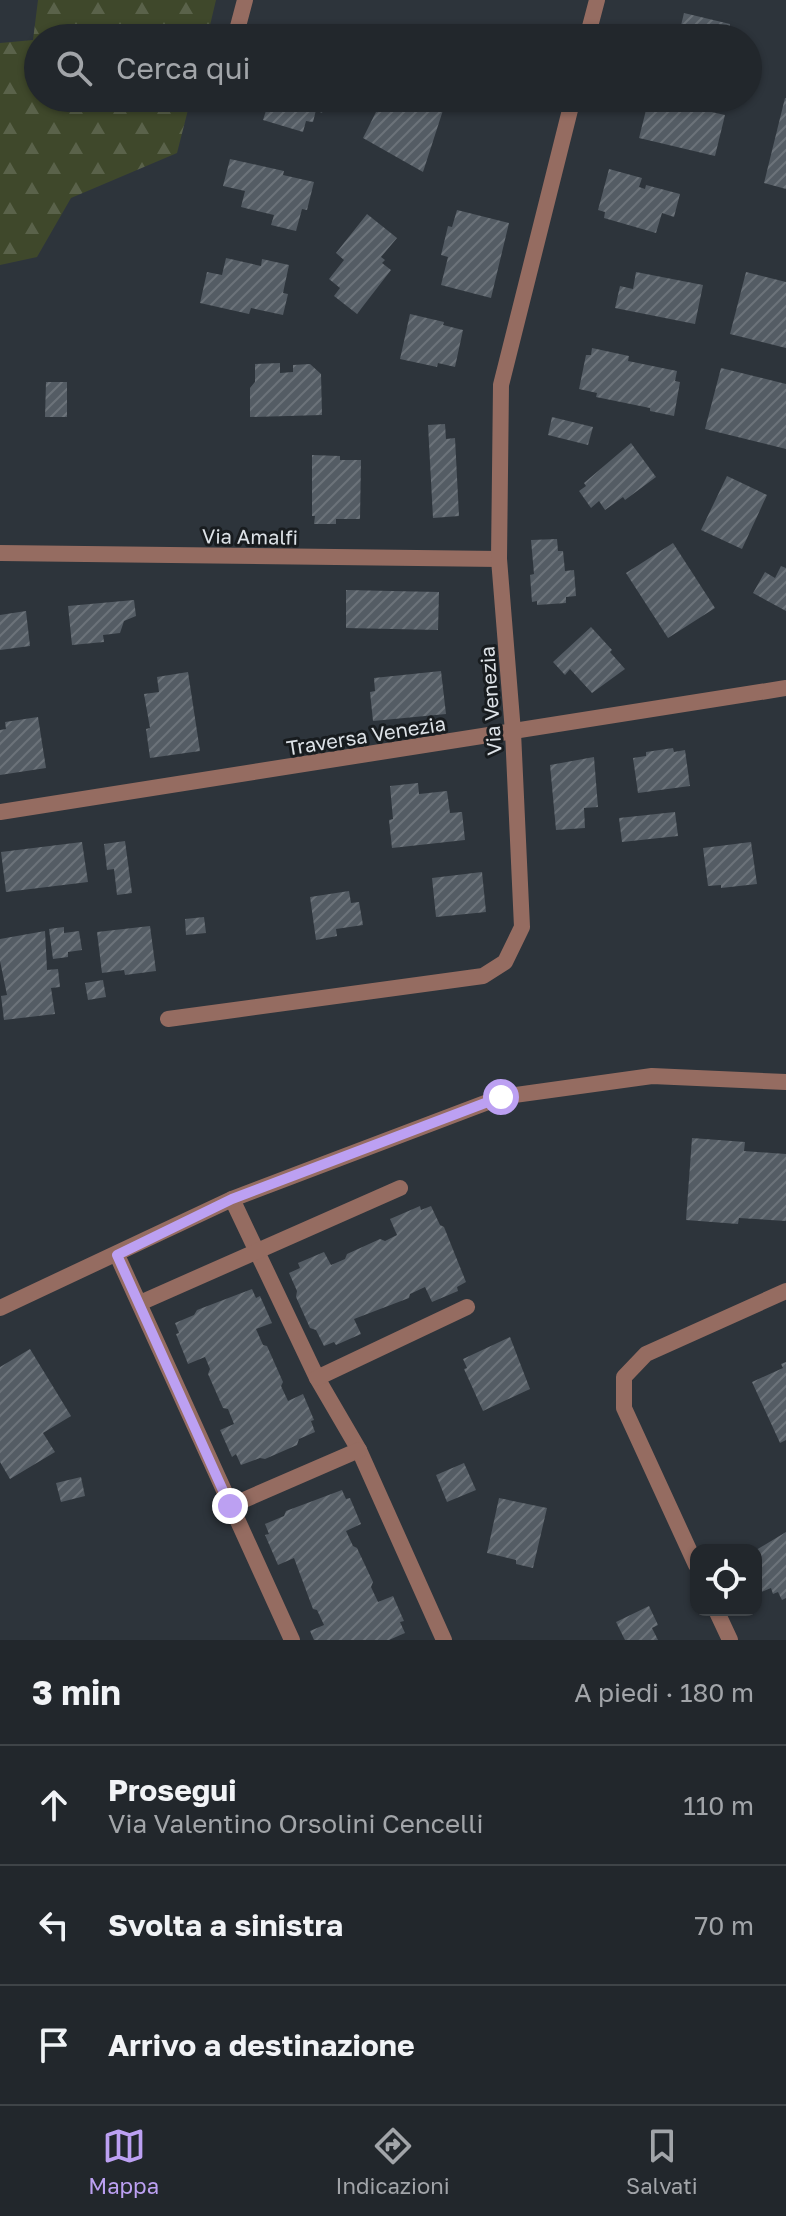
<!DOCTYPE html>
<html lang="it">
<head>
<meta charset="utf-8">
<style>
  body { margin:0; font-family:"Golos Text",sans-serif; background:#2e3338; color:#f1f3f6 }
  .controls { position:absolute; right:24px; bottom:24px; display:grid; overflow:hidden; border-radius:16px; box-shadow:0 2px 6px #0004 }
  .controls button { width:72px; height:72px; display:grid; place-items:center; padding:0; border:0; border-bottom:2px solid #3f4448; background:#22272c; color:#f1f3f6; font:40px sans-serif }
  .stop { position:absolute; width:24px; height:24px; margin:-18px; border:6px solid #bca0f2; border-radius:50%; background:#fff }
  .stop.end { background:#bca0f2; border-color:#fff; box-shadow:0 2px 8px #0008 }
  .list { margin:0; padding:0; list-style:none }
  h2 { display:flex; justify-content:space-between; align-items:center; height:104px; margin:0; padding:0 32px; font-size:34px }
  h2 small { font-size:26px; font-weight:400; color:#a2a5a9 }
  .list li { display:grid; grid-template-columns:52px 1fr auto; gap:24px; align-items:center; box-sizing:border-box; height:120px; padding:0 32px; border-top:2px solid #3f4448 }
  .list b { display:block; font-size:30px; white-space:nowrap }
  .list p { margin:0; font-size:26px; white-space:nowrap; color:#a2a5a9 }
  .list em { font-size:26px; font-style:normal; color:#a2a5a9 }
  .icon { flex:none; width:44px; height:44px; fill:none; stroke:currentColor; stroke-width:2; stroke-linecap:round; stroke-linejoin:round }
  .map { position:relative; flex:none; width:786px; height:1640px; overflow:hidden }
  .search { position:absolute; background:#22272c; box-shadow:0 2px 6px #0004; left:24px; right:24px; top:24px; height:88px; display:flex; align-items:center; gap:20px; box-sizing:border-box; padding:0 28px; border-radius:44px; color:#a2a5a9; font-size:30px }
  .sheet { height:464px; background:#22272c }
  nav { display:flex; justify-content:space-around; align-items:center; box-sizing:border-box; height:112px; border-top:2px solid #3f4448; background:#22272c; font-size:22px; color:#a2a5a9 }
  nav a { display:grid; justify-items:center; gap:4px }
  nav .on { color:#bca0f2 }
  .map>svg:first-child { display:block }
</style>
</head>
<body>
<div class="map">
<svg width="786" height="1640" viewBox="0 0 786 1640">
  <defs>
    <pattern id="forest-firs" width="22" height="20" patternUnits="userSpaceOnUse" patternTransform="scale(2)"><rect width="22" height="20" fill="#3f482b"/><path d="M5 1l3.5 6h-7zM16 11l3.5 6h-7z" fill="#5a624a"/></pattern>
    <pattern id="building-hatch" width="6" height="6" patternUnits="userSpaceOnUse" patternTransform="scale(2)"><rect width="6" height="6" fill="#545c64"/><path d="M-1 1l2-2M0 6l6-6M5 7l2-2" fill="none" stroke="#6c737a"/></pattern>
  </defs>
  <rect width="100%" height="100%" fill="#2d343b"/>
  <path fill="url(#forest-firs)" d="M38,0H216L207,38H38V98H191L177,153L71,198L37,257L0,265V43L33,40Z"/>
  <g fill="url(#building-hatch)">
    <path d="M684,13L730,24L727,38H678Z"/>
    <path d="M270,98H327L322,113L316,110L313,122L306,121L303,132L263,120Z"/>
    <path d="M383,98H435L446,101L423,172L363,138Z"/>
    <path d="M649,98L725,115L715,156L639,138Z"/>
    <path d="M785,98H786V189L764,183Z"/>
    <path d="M230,159L284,171L283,175L314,182L307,210L302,209L296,231L271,225L274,215L241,207L245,191L223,186Z"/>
    <path d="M609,169L642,178L639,187L645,189L646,185L680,194L674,217L662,213L656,233L604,218L605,212L598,210Z"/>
    <path d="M457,210L509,223L491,298L441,285L448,257L441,255L448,226L452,227Z"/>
    <path d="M367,214L397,238L381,257L385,260L382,263L391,270L357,314L334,296L340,288L329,279L344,260L336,253Z"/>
    <path d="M226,258L261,266L262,259L289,265L283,293L288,294L283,315L251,308L249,314L200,303L207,272L222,275Z"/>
    <path d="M636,272L703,285L695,324L615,308L620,286L633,289Z"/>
    <path d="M746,272L786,282V348L730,334Z"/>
    <path d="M410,314L444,322L443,325L463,330L455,367L438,363L437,367L400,359Z"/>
    <path d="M592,348L629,356L628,361L677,371L675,381L680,382L674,416L650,411V408L596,397L597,393L579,389L586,355H591Z"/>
    <path d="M280,363V373L293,372V365L310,364L321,374L322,415L250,417V388L255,382V364Z"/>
    <path d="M721,368L786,384V449L705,429Z"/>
    <path d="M46,382H67V417H45Z"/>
    <path d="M552,417L593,427L588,445L548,435Z"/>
    <path d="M445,424L446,439L455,438L459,516L433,518L428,425Z"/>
    <path d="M631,443L656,477L625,500L623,497L605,510L599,501L591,508L579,491L586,486L584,483Z"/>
    <path d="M312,455L340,456V460H361L360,519H336V524H314L315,516H312Z"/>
    <path d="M727,476L767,495L742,549L701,530Z"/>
    <path d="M557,539L558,551H563L565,571L574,570L576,596L566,597V603L537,605V601L532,602L530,575L534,574L531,540Z"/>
    <path d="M673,543L715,608L668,638L626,573Z"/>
    <path d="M781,566L786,568V611L753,593L765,572L775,578Z"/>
    <path d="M346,590L439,592L438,630L346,628Z"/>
    <path d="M134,600L136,616L124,621L120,633L103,635L104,642L72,645L68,606Z"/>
    <path d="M26,611L30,646L0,650V615Z"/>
    <path d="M591,627L612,650L610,652L625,669L592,693L570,669L565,675L553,662Z"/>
    <path d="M441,671L446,714L373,721L370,692L375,691L374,678Z"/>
    <path d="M188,672L200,751L150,758L146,729L150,728L144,694L159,692L157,677Z"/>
    <path d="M38,717L46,768L0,775V730L6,729L5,722Z"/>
    <path d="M673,748L674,752L685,750L690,786L638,793L633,758L646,756V752Z"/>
    <path d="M594,757L598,807L584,808L585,828L556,830L550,765Z"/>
    <path d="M418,783L419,794L447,791L450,813L462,812L465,840L392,848L389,820L393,819L390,786Z"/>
    <path d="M675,812L678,836L622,842L619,818Z"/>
    <path d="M125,841L132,893L117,895L114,869L107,870L104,844Z"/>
    <path d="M82,842L88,882L6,892L1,852Z"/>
    <path d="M751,842L757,884L721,888V885L708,886L703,848Z"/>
    <path d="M482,872L486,912L436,917L432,878Z"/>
    <path d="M349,891L351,903L359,902L363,925L336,929L337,936L316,940L310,897Z"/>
    <path d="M204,917L206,933L186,935L185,919Z"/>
    <path d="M150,926L156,971L125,975L124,970L102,973L97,932Z"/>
    <path d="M64,927V933L79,931L82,950L68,952V957L53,959L49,929Z"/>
    <path d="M45,931L47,970L58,969L60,987L51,988L55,1014L4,1020L1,996L7,995L0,961V939Z"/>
    <path d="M103,980L106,997L88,1000L85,983Z"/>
    <path d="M692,1138L745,1142L744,1151L786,1154V1221L739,1218L738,1224L686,1220Z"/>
    <path d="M420,1206L421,1210L431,1206L440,1225L444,1227L466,1282L457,1287L458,1291L432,1302L425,1287L410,1294L409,1298L354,1319L361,1334L336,1345L334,1342L324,1346L316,1330L310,1328L296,1297L297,1291L289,1273L300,1268L298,1263L324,1252L331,1265L345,1259L347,1254L380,1239L385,1241L397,1235L390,1219Z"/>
    <path d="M252,1289L256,1298L260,1296L272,1323L256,1329L263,1345L267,1346L283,1382L281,1386L288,1401L303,1394L314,1420L311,1421L315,1432L299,1439L297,1445L265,1459L260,1458L241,1465L236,1454L232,1457L220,1430L234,1424L228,1409L223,1408L208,1374L210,1369L205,1357L188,1364L176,1334L179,1333L175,1323L194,1315L197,1310Z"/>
    <path d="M510,1337L530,1389L483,1411L464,1369L467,1368L463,1359Z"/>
    <path d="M30,1349L71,1416L43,1433L55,1452L10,1479L0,1462V1367Z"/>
    <path d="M786,1362V1440L780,1443L752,1382L783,1368L781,1364Z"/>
    <path d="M464,1463L476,1490L447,1502L436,1475Z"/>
    <path d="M81,1477L85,1496L61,1502L56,1483Z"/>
    <path d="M342,1490L346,1499L350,1498L361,1524L346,1531L353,1546L357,1548L373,1582L371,1587L378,1602L393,1596L404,1621L400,1622L405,1633L389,1640H314L310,1631L324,1625L317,1610L313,1609L294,1558L278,1565L265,1535L269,1534L265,1524L284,1516L286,1511Z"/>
    <path d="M499,1498L547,1508L533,1568L516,1564V1560L487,1553Z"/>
    <path d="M786,1532V1598L782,1600L778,1592L773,1594L771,1588L759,1593L756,1588V1550Z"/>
    <path d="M649,1606L658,1625L652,1628L658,1640H625L616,1622Z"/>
  </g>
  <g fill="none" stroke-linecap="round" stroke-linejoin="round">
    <g stroke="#956c61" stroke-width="16">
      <path d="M236,34L245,0"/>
      <path d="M587,38L597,0"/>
      <path d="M0,553L499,559"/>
      <path d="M0,812L786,688"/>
      <path d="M168,1019L483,976L505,962L522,927L513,732L499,559L501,385L573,98"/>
      <path d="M232,1199L317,1378L359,1450L444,1640"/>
      <path d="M117,1255L292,1640"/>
      <path d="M140,1303L400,1188"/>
      <path d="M0,1308L232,1199L501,1097L652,1076L786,1082"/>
      <path d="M317,1378L467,1307"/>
      <path d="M230,1506L359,1450"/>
      <path d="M696,1565L624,1408V1377L646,1354L786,1291"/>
      <path d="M716,1610L730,1640"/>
    </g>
  </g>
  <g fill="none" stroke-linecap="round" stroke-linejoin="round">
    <path stroke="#bca0f2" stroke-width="10" d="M230,1506L117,1255L232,1199L501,1097"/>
  </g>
  <g text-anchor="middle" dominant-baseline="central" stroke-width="6" stroke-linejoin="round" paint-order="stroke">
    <g font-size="20" fill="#dde2e7" stroke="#181c1f">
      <text transform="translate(250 536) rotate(1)">Via Amalfi</text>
      <text transform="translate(490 701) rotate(-94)">Via Venezia</text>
      <text transform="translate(366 735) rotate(-9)">Traversa Venezia</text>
    </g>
  </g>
</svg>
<div class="controls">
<button><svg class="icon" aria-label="locate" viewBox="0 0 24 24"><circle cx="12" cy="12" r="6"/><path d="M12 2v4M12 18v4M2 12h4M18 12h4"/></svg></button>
</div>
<div class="stop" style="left:501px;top:1097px"></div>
<div class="stop end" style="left:230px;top:1506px"></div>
<div class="search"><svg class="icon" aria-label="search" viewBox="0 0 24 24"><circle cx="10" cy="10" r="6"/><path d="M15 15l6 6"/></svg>Cerca qui</div>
</div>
<section class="sheet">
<h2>3 min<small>A piedi · 180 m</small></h2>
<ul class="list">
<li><svg class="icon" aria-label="ahead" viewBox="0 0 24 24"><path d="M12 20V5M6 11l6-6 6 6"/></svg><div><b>Prosegui</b><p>Via Valentino Orsolini Cencelli</p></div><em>110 m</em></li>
<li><svg class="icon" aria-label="left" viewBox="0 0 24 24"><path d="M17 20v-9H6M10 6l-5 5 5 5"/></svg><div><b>Svolta a sinistra</b></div><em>70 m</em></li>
<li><svg class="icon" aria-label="arrive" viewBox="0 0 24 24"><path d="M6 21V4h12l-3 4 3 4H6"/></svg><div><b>Arrivo a destinazione</b></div></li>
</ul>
</section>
<nav>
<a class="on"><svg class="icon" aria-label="map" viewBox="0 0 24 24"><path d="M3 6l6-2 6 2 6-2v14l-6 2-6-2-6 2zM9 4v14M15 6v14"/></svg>Mappa</a>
<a><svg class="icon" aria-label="directions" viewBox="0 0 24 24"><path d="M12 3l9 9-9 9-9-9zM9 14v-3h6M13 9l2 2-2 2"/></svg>Indicazioni</a>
<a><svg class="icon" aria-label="saved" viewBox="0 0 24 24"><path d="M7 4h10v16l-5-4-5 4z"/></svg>Salvati</a>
</nav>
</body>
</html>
